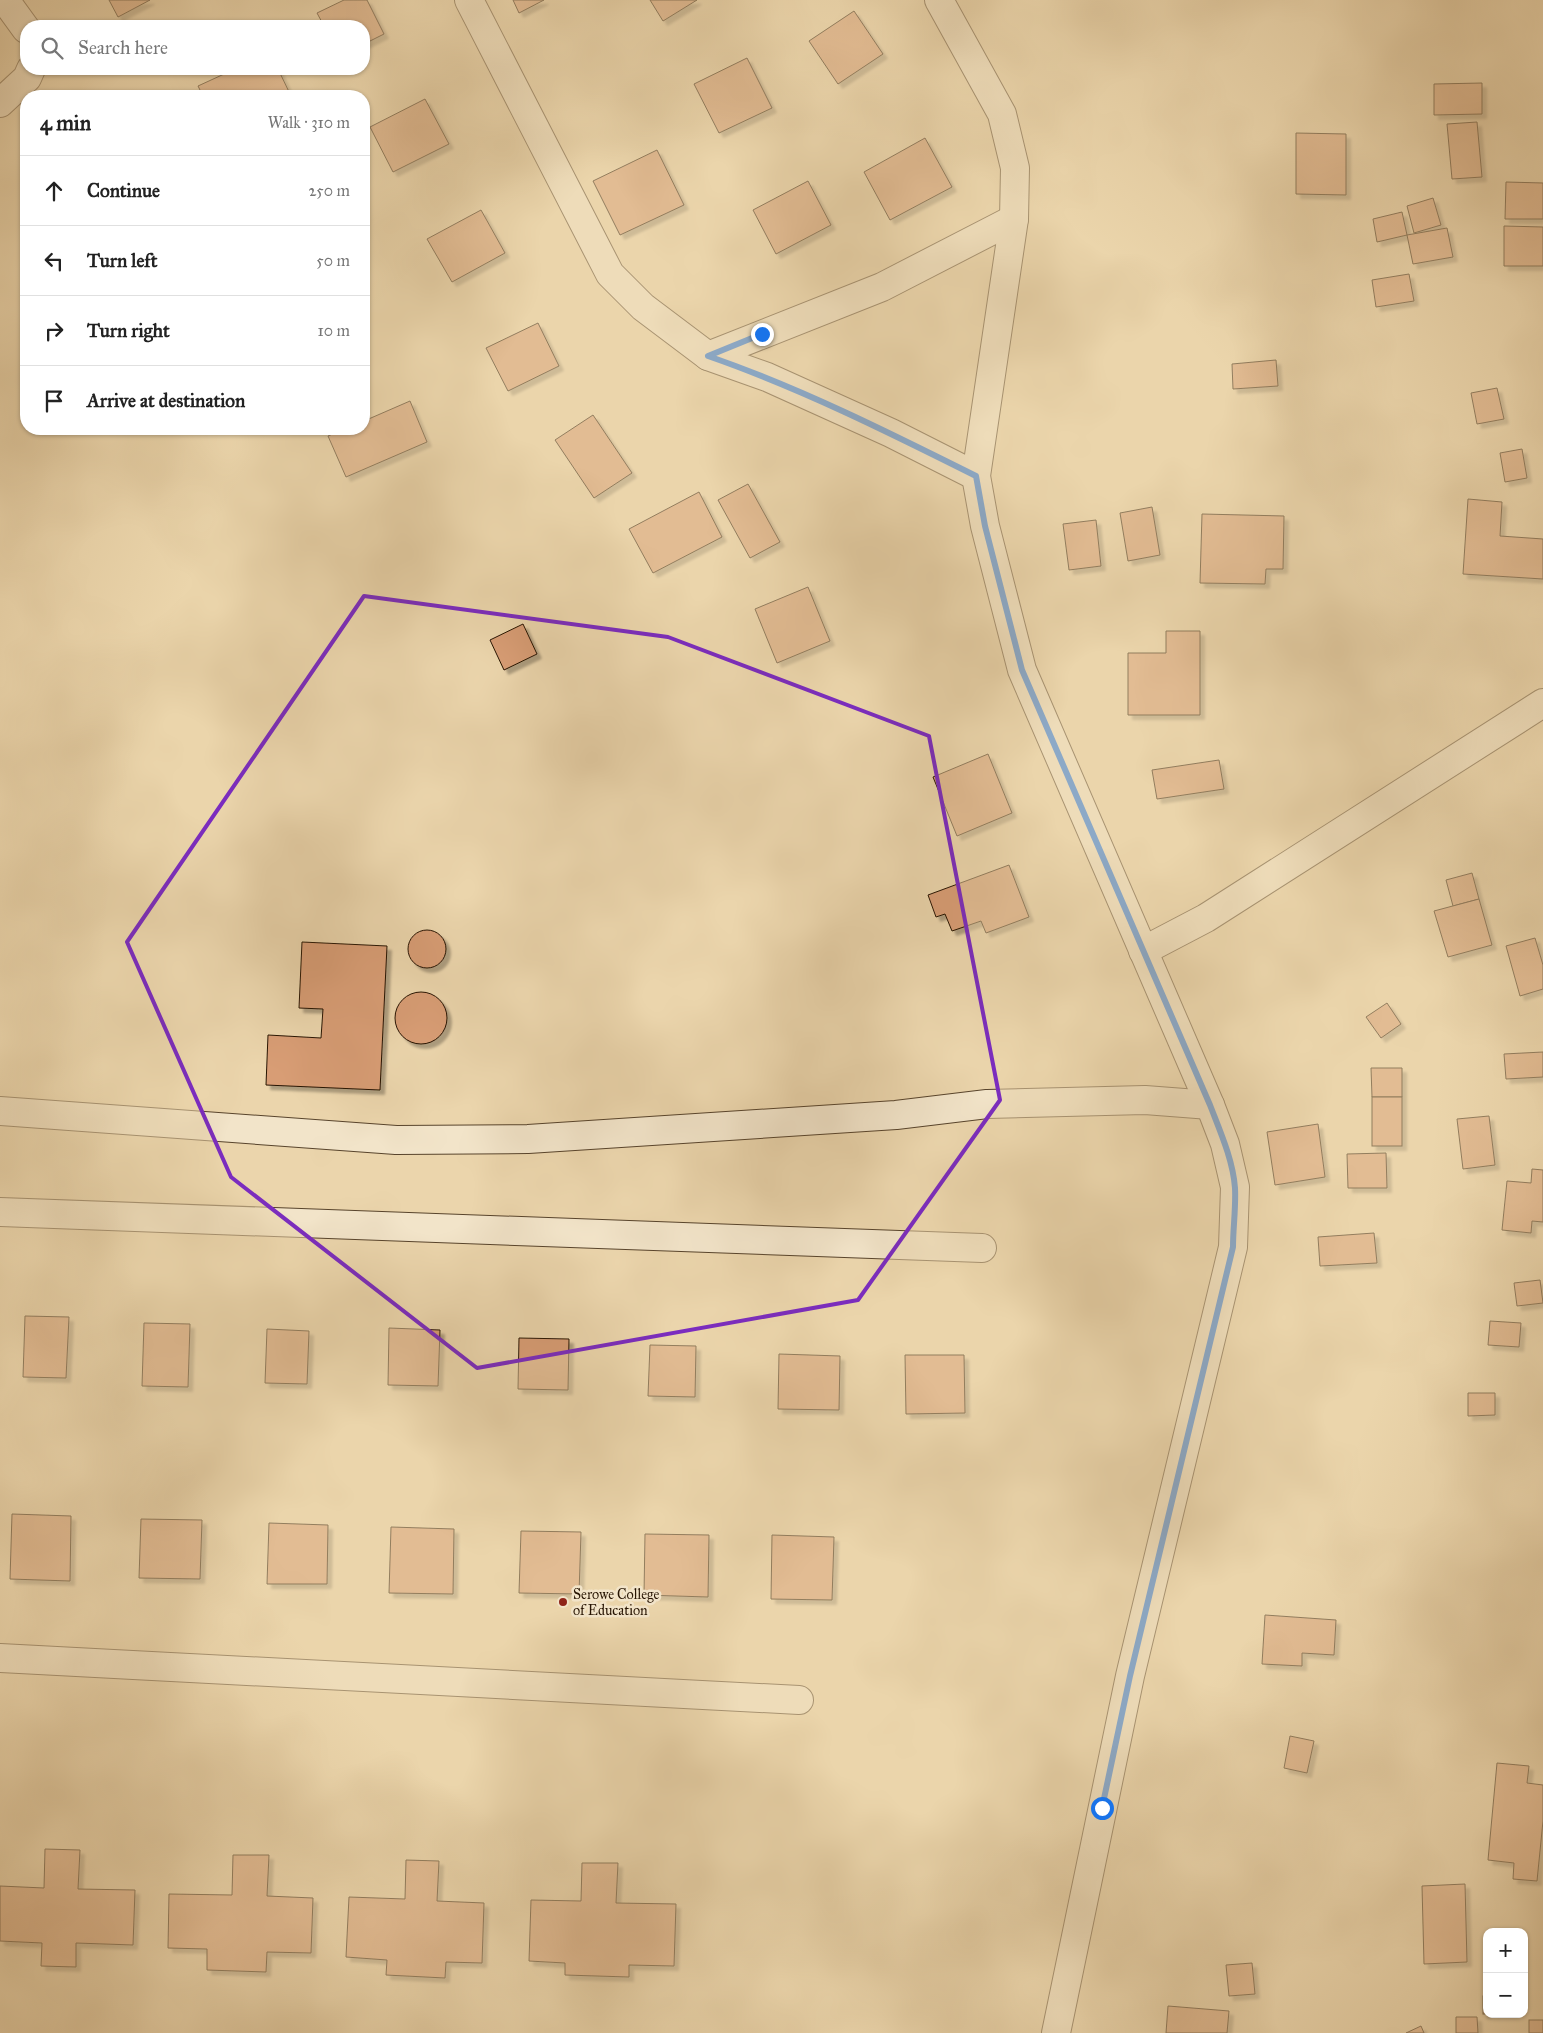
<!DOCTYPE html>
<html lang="en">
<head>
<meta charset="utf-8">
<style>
  body { margin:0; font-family:"IM FELL Great Primer",serif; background:#f6f6f6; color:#222 }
  .controls { position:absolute; right:15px; bottom:15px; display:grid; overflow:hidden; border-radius:10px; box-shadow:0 1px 4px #0004 }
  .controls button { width:45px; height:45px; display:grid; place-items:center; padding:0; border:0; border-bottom:1px solid #e0e0e0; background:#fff; color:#222; font:25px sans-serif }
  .stop { position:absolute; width:15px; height:15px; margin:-11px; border:4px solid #1a73e8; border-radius:50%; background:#fff }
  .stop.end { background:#1a73e8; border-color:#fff; box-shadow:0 1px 5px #0008 }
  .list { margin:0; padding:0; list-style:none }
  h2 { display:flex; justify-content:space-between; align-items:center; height:65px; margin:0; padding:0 20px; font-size:21px }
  h2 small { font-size:16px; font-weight:400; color:#767676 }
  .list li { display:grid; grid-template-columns:32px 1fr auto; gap:15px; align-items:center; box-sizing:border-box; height:70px; padding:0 20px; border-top:1px solid #e0e0e0 }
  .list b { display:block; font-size:19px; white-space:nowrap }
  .list em { font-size:16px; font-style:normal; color:#767676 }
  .icon { flex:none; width:28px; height:28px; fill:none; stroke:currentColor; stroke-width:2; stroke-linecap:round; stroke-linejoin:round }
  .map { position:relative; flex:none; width:1543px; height:2033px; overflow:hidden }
  .search { position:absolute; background:#fff; box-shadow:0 1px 4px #0004; left:20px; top:20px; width:350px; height:55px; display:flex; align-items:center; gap:12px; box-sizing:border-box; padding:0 18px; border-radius:20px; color:#767676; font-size:19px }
  .panel { position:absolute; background:#fff; box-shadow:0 1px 4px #0004; left:20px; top:90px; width:350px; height:345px; border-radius:20px }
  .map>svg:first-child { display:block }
</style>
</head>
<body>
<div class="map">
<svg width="1543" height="2033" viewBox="0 0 1543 2033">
  <defs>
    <filter id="shadow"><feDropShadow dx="4.5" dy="4.5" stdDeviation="1" flood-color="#0004"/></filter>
  </defs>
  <rect width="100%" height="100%" fill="#ebd5ac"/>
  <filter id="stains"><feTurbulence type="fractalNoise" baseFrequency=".004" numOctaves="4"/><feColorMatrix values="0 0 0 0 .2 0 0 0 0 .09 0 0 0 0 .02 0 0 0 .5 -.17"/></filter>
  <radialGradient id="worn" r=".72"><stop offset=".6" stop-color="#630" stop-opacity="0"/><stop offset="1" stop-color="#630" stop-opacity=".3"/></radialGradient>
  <g fill="#d89d75" stroke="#271402" filter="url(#shadow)">
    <path d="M109,0H150L118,17Z"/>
    <path d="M344,0H367L384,34L364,44V26H324L317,13Z"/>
    <path d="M513,0H544L519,13Z"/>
    <path d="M650,0H697L663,21Z"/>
    <path d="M854,11L883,54L838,84L809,41Z"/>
    <path d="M747,58L772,108L719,133L694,84Z"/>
    <path d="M235,69H278L291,96H203L198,86Z"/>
    <path d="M1482,83V114L1434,115V84Z"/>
    <path d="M425,99L449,144L393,172L370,127Z"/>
    <path d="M1477,122L1482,177L1452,179L1447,124Z"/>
    <path d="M1296,133L1346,134V195L1296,194Z"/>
    <path d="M925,138L952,187L890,220L864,172Z"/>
    <path d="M657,150L684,205L620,235L593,181Z"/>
    <path d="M808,181L831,225L776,254L753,210Z"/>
    <path d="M1506,182L1543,183V219H1505Z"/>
    <path d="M1433,198L1441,225L1414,233L1407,206Z"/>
    <path d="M481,210L505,253L452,282L427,239Z"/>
    <path d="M1402,212L1407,235L1377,242L1373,219Z"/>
    <path d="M1504,226L1543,227V266H1504Z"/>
    <path d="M1447,228L1453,257L1413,264L1407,235Z"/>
    <path d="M1409,274L1414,301L1376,307L1372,280Z"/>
    <path d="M538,323L559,366L508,391L486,348Z"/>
    <path d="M1276,360L1278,386L1233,389L1232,364Z"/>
    <path d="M1497,388L1504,419L1477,424L1471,393Z"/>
    <path d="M410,401L427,442L346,477L328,436L344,429H364V421Z"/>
    <path d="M593,415L632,473L594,498L555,440Z"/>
    <path d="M1522,449L1527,478L1505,482L1500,453Z"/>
    <path d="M748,484L780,542L750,558L718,500Z"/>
    <path d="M699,492L722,537L653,573L629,529Z"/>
    <path d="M1468,499L1502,502L1500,536L1543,539V579L1463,574Z"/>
    <path d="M1152,507L1160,555L1128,561L1120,513Z"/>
    <path d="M1202,514L1284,516L1283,569H1266L1265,584L1200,583Z"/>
    <path d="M1096,520L1101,566L1069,570L1063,524Z"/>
    <path d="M808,587L830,641L777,663L755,609Z"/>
    <path d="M523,624L537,654L504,670L490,640Z"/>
    <path d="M1166,631H1200V715H1128V653H1166Z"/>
    <path d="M988,754L1012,813L957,836L933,777Z"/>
    <path d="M1219,760L1224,789L1157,799L1152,770Z"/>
    <path d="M1009,865L1029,917L986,933L981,921L952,931L945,914L936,917L928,895Z"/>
    <path d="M1472,873L1479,899L1453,906L1446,880Z"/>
    <path d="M1479,899L1492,945L1448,957L1434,911Z"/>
    <circle cx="427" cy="949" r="19"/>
    <path d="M1535,938L1543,965V989L1520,996L1506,946Z"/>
    <path d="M302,942L387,946L380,1090L266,1085L268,1035L321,1038L323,1009L299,1008Z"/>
    <circle cx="421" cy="1018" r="26"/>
    <path d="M1387,1003L1401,1024L1381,1038L1366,1017Z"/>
    <path d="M1543,1052V1077L1506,1079L1504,1054Z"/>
    <path d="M1371,1068H1402V1097H1372Z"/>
    <rect x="1372" y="1097" width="30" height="49"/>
    <path d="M1489,1116L1495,1165L1463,1169L1457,1119Z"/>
    <path d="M1318,1124L1325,1177L1275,1185L1267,1132Z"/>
    <path d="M1386,1153L1387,1188H1348L1347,1154Z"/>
    <path d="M1532,1169L1543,1170V1222L1532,1221L1531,1233L1502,1230L1507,1181L1531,1183Z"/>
    <path d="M1374,1233L1377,1263L1320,1266L1318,1237Z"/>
    <path d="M1540,1280L1543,1303L1517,1306L1514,1283Z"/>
    <path d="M25,1316L69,1317L66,1378L23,1377Z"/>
    <path d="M1490,1321L1521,1323L1519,1347L1488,1345Z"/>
    <path d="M144,1323L190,1324L188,1387L142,1386Z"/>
    <path d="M389,1328L440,1330L438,1386L388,1385Z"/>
    <path d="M267,1329L309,1331L307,1384L265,1383Z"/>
    <path d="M519,1338L569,1339L568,1390L518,1389Z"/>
    <path d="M650,1345L696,1346L695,1397L648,1396Z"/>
    <path d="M779,1354L840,1356L839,1410L778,1409Z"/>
    <path d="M905,1355H964L965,1413L906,1414Z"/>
    <path d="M1468,1393H1495V1415L1468,1416Z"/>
    <path d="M12,1514L71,1516L70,1581L10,1579Z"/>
    <path d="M141,1519L202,1520L200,1579L139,1578Z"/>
    <path d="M269,1523L328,1525L327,1584H267Z"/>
    <path d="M391,1527L454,1529L453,1594L389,1593Z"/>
    <path d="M521,1531L581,1532L579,1594L519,1593Z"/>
    <path d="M645,1534L709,1535L708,1597L644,1595Z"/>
    <path d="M772,1535L834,1537L832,1600L771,1599Z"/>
    <path d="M1265,1615L1336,1620L1334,1655L1302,1653V1666L1262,1664Z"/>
    <path d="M1290,1736L1314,1741L1307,1773L1284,1768Z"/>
    <path d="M1497,1763L1529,1766L1527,1783L1543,1785V1821L1537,1881L1513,1879L1514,1863L1488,1860Z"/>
    <path d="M45,1849L80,1850L78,1889L135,1890L133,1945L76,1943V1967L41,1966L42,1943L0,1941V1886L44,1888Z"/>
    <path d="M233,1855H269L267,1896L313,1898L311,1953L267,1952L266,1972L207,1970V1949L168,1948L169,1894L232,1895Z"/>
    <path d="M406,1860L439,1861L437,1901L484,1903L482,1963L446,1962L445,1978L386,1975L387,1960L346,1957L349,1897L405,1899Z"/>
    <path d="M582,1863H618L616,1903L676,1904L674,1966L629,1965V1977L565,1975V1963L529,1961L531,1900L581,1901Z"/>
    <path d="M1465,1884L1467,1962L1424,1964L1422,1886Z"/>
    <path d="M1252,1963L1255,1994L1229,1996L1226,1965Z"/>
    <rect x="1483" y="1996" width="4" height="18"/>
    <path d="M1168,2006L1229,2011L1227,2033H1166Z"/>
    <path d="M1456,2017H1477L1478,2033H1456Z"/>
    <rect x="1529" y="2020" width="14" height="13"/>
    <path d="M1421,2026L1424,2033H1406Z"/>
  </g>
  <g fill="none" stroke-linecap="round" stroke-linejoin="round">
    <g stroke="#58442c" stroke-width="30">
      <g id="minor">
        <path d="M5,0L26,29"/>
        <path d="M469,0L610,274L643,307L708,356L767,377L891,433L976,476"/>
        <path d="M939,0L1002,114L1015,168L1014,219L976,476L985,526L1022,670L1210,1105L1225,1144L1235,1187L1233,1247L1130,1676L1056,2033"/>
        <path d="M0,103L27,78L31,69"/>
        <path d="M708,356L882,287L1014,219"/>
        <path d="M1143,951L1206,918L1543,703"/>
        <path d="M0,1111L396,1140L528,1139L896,1115L987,1104L1145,1100L1210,1105"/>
        <path d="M0,1212L982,1248"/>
        <path d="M0,1658L799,1700"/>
      </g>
    </g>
    <use href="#minor" stroke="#f2e4c9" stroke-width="28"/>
  </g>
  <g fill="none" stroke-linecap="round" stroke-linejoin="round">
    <path stroke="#1a73e8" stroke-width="6" d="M762,334L708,356C800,388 888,432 976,476L985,526L1022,670L1210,1105C1220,1131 1233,1160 1235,1188C1236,1208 1233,1228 1233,1247L1130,1676L1102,1808"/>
  </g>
  <path d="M0 0H1543V2033H0ZM364,596L668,637L929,736L1000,1100L858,1300L477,1368L231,1177L127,942Z" fill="#ebd5ac" fill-opacity=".55" fill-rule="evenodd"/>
  <path fill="none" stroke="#7b2cbf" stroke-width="4" stroke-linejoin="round" d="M364,596L668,637L929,736L1000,1100L858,1300L477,1368L231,1177L127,942Z"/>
  <circle fill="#8f2418" stroke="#f2e4c9" stroke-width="2" cx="563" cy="1602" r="5"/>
  <g text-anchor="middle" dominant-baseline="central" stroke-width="5" stroke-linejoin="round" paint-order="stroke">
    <g font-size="14" fill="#271402" stroke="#f2e4c9" text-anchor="start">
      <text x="573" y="1594">Serowe College<tspan x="573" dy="16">of Education</tspan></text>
    </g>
  </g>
  <rect width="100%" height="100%" filter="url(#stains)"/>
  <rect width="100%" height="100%" fill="url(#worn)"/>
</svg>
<div class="controls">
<button>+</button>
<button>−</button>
</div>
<div class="stop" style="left:1102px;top:1808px"></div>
<div class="stop end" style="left:762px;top:334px"></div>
<div class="search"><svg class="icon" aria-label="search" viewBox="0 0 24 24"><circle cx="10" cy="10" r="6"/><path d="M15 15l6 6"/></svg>Search here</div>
<section class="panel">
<h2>4 min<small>Walk · 310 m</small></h2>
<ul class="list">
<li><svg class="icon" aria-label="ahead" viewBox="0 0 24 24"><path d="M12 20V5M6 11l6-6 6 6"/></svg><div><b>Continue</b></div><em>250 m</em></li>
<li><svg class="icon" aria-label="left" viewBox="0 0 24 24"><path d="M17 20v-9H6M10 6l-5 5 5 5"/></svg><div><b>Turn left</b></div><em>50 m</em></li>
<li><svg class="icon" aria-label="right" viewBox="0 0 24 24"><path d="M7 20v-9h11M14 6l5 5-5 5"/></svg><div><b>Turn right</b></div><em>10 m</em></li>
<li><svg class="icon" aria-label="arrive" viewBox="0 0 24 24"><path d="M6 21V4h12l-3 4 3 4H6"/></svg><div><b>Arrive at destination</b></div></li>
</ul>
</section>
</div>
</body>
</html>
